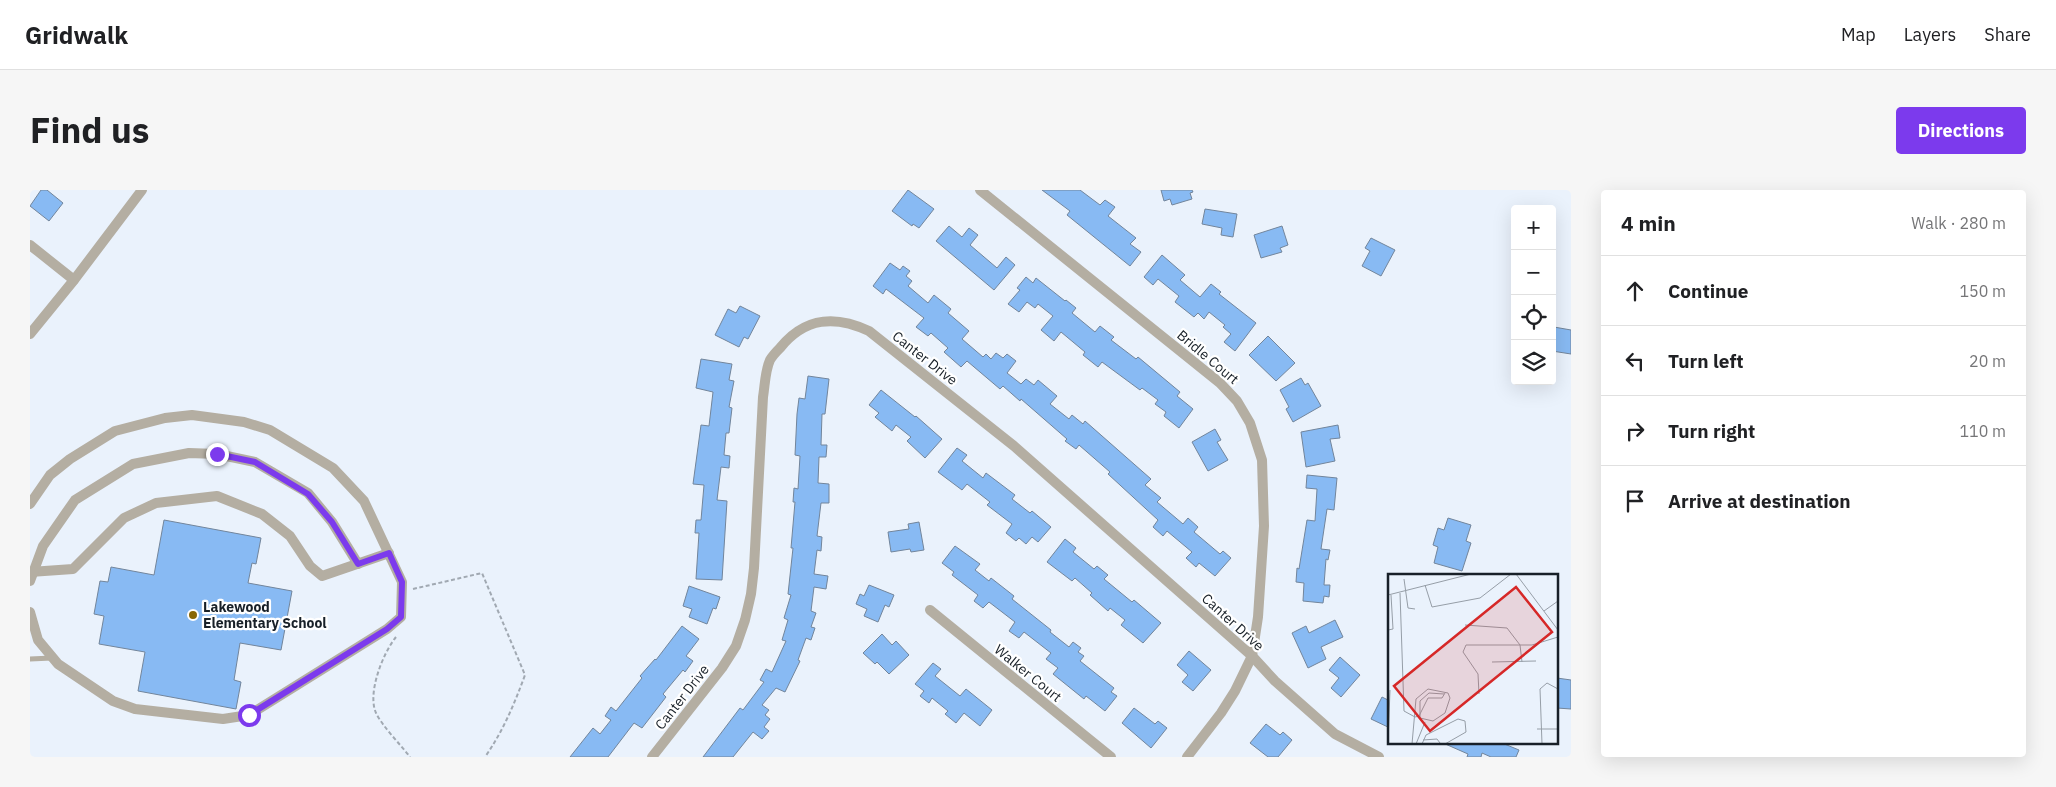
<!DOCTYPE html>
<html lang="en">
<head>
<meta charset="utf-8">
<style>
  body { margin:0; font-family:"IBM Plex Sans",sans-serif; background:#f6f6f6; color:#202124 }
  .controls { position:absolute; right:15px; top:15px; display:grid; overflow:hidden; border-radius:5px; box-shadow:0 5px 20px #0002 }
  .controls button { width:45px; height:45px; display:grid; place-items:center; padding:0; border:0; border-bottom:1px solid #e0e0e0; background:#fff; color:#202124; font:25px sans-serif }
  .stop { position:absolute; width:15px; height:15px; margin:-11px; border:4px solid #7c3aed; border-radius:50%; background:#fff }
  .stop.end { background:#7c3aed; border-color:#fff; box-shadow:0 1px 5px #0008 }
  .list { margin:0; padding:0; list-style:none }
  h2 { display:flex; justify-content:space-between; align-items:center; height:65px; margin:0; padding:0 20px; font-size:21px }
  h2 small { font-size:16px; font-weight:400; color:#757577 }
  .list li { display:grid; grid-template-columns:32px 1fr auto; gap:15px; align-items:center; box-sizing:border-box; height:70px; padding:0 20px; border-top:1px solid #e0e0e0 }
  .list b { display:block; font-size:19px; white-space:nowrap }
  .list em { font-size:16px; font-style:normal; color:#757577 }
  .icon { flex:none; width:28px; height:28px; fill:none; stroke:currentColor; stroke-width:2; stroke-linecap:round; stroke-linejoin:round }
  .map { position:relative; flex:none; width:1541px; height:567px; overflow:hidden; border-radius:5px }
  header { display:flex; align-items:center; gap:30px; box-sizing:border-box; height:70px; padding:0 25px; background:#fff; border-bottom:1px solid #e0e0e0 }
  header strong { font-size:24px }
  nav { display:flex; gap:28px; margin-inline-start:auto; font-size:18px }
  .intro { display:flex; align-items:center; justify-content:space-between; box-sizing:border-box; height:120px; padding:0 30px }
  h1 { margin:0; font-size:35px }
  .button { padding:12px 22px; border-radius:5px; background:#7c3aed; color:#fff; font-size:18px; font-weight:700 }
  main { display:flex; gap:30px; padding:0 30px }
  aside { flex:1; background:#fff; border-radius:5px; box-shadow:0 5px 20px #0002 }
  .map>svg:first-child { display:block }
</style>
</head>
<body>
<header>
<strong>Gridwalk</strong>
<nav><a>Map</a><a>Layers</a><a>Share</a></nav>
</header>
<div class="intro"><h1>Find us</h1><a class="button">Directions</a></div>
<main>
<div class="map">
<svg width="1541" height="567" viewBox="0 0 1541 567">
  <rect width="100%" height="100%" fill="#eaf2fc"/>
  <g fill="#88baf3" stroke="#72859b">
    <path d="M11,0H17L33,13L19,31L0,16Z"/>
    <path d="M878,0L904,19L889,38L883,34L882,36L862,21Z"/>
    <path d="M1012,0H1050L1070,15L1075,10L1085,17L1078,26L1106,48L1100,54L1111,62L1100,76L1037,25L1040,21Z"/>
    <path d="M1131,0H1162L1163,2L1160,3L1162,9L1142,15L1140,9L1134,11Z"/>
    <path d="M1175,19L1207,24L1203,47L1191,45L1192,38L1172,34Z"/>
    <path d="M919,36L932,47L939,38L948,45L940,55L967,78L976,67L985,75L964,100L906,51Z"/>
    <path d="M1252,36L1258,55L1250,58L1252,62L1231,68L1224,45Z"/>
    <path d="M1341,48L1365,60L1351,86L1332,76L1340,61L1335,58Z"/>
    <path d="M1132,65L1155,85L1150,90L1170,107L1181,94L1191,102L1189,104L1226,133L1205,161L1194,152L1201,144L1193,137L1195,135L1179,122L1174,129L1168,123L1164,127L1145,112L1149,106L1128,89L1123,95L1114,87Z"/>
    <path d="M860,73L870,80L873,76L880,81L876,86L882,91L878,96L898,113L904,105L921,119L918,123L939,141L932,149L953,167L956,164L961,169L966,163L973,168L977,164L986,171L977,183L991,194L996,189L1004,195L1008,190L1027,206L1020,214L1039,229L1042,225L1053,234L1055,231L1121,289L1115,295L1131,308L1127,312L1153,334L1158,328L1168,337L1164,342L1190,364L1193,361L1201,368L1185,386L1169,373L1166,377L1156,368L1162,362L1137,341L1133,346L1123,337L1128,330L1078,284L1080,282L1049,255L1046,259L1035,251L1037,249L991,209L990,211L973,196L970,199L937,171L931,177L914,162L918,158L901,143L898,146L886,137L894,128L856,99L853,104L843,96Z"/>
    <path d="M996,87L1003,93L1006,88L1035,111L1036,110L1046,118L1042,123L1065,142L1070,136L1084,147L1081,150L1106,169L1108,167L1150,202L1147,206L1163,219L1149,238L1134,226L1136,222L1125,214L1128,210L1112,198L1110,200L1072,172L1068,177L1053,165L1055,162L1031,142L1024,151L1011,140L1023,126L1008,114L1005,118L997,112L989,122L978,114L990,100L987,98Z"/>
    <path d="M710,116L730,126L718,149L714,147L709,157L685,145L698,119L706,123Z"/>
    <path d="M1524,137L1541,140V164L1522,161Z"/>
    <path d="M1238,146L1265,173L1246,191L1219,165Z"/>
    <path d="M671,169L702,174L699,190L704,191L699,217L702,218L699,243H696L694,265L700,266L699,278L691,277L687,310L697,311L692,390L666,389L669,343H665L666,330H671L674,295L663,294L671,235L679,236L683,202L666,198Z"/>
    <path d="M778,186L799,189L795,224H792L791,255H797L796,267H789L788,293L799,294V313H791L787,346L792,347L791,361L787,360L784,384L798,386L796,399L784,397L781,421L786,423L781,437L785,438L781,450L776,448L768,470L770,471L755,502L746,498L732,515L739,520L735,525L740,529L734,537L739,541L732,549L723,542L703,567H673L710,518L713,520L734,492L730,490L736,479L742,482L756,451L752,450L758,430L754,428L761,405L758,404L763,358H761L765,312H763L764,298L768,299L770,266L765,265L767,224L769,208L775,209Z"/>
    <path d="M1271,188L1275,195L1278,193L1291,216L1263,232L1256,219L1259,217L1250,200Z"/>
    <path d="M851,200L885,227L886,226L912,249L895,268L877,251L881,247L866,235L862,241L845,227L849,223L839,215Z"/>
    <path d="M1308,235L1310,248L1300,249L1305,271L1276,277L1271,242Z"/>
    <path d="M1185,239L1191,250L1187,252L1198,270L1178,281L1162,252Z"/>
    <path d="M927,258L937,265L932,271L953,288L956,283L985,305L982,309L1000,323L1002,321L1021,337L1008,352L1002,347L996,354L989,348L986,351L976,343L982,334L957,315L960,312L937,294L932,300L908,282Z"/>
    <path d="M1277,285L1307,288L1304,320L1297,319L1291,359L1300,360L1298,370L1296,369L1294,395H1300L1299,407L1294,406L1293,413L1273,411L1274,393L1266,392L1267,378L1269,379L1277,330L1285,331L1287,299L1276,298Z"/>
    <path d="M1418,328L1441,335L1436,351L1441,353L1432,381L1404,373L1408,357L1403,355L1408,338L1414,340Z"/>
    <path d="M134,330L231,348L226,374L222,373L218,393L262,401L251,460L210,453L204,490L211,492L206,519L108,501L115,462L69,454L74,426L64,424L70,391L78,392L81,377L124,385Z"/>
    <path d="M889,332L894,360L881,362L880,359L861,362L858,342L879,339L878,334Z"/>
    <path d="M1035,349L1046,358L1043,362L1064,379L1067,376L1078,385L1074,389L1102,412L1104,410L1131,433L1113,453L1091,435L1095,430L1080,418L1078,421L1060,405L1062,403L1045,388L1042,391L1017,372Z"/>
    <path d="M925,356L950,374L945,380L959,391L961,388L984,406L982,409L1021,440L1020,442L1039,457L1043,452L1051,458L1048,462L1054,466L1050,471L1084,498L1081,502L1087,506L1075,521L1056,506L1054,509L1023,484L1028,478L1016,469L1021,463L994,442L989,448L979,441L985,432L959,412L953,418L944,411L948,405L922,385L924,382L912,373Z"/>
    <path d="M839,395L864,405L859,417L855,415L848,432L834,426L837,419L826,414L830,404L834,406Z"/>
    <path d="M659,396L690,407L686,419L683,418L677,434L659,427L662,419L653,416Z"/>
    <path d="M1305,430L1313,447L1291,457L1296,469L1278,478L1262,443L1276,436L1279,443Z"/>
    <path d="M652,436L669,449L656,466L663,471L655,482L653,480L633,504L636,507L612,538L604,533L578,567H540L563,538L570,544L581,530L575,526L581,517L586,521L612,488L610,486L625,469L626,470Z"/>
    <path d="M852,444L862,455L866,451L879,465L859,484L847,472L845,474L833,463Z"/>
    <path d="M1159,461L1181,480L1163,501L1152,492L1158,485L1147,475Z"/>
    <path d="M1310,467L1330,485L1311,507L1301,498L1309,488L1299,480Z"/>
    <path d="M903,473L911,479L905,486L930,506L936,499L962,520L950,536L934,523L926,533L915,524L918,521L902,508L899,513L890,506L894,501L885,494Z"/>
    <path d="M1527,488L1541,490V519L1527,518Z"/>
    <path d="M1352,507L1360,511V538L1341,529Z"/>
    <path d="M1104,518L1125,534L1128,531L1137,538L1121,558L1092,533Z"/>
    <path d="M1236,534L1250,545L1253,542L1262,550L1248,567H1238L1220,553Z"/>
    <path d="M1413,553H1472L1489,560L1486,567H1461L1452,563L1451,567H1437L1438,564Z"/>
  </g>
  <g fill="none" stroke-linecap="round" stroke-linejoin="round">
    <g stroke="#a1a9b2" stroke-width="2" stroke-dasharray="4 2.5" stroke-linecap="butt">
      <path d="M383,399L452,383L495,485C484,515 473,541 455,567"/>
      <path d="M366,447C353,463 337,503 346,523C352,536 371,555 380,567"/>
    </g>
    <path stroke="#b4aea2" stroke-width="5" d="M0,469L22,468"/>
    <g stroke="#b4aea2" stroke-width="10">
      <path d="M950,0L1190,193L1207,211L1220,233L1232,270L1234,336L1228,427L1222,466L1205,501L1191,523L1157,567"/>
      <path d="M0,55L44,90"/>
      <path d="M0,144L44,90L112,0"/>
      <path d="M0,314L20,285L40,269L85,241L135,228L162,225L214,232L240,240L303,278L334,311L372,392L371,427L357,439L219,525L193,529L105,519L83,511L28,474L8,450L0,422"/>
      <path d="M0,382L43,379L94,328L126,313L187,306L232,324L260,346L280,376L292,386L359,363"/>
      <path d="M0,391L13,356L45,310L103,274L159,263L187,264L225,272L278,303L302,332L328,374"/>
      <path d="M900,420L1081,567"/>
      <path d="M622,567L692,478L706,456L715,430L721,404L724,378L733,207C735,195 735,181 740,170C743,165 747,161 750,158C775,127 805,125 839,141L984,256L1222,466L1245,491L1305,544L1349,567"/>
    </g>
  </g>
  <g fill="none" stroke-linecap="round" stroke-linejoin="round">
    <path stroke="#7c3aed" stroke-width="6" d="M187,264L225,272L278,304L302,332L328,374L359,363L372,392L371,427L357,439L219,525"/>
  </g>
  <circle fill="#896704" stroke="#fff" stroke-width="2" cx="163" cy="425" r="5"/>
  <g text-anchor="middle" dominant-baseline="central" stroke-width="4.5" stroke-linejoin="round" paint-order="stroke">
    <g font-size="14" fill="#182028" stroke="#fff">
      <text transform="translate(1178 167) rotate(40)">Bridle Court</text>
      <text transform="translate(895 168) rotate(38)">Canter Drive</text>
      <text transform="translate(1203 432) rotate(42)">Canter Drive</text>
      <text transform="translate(998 483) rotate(39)">Walker Court</text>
      <text transform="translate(652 507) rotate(-52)">Canter Drive</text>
    </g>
    <g font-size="14" font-weight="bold" fill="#182028" stroke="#fff" text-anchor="start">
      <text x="173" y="417">Lakewood<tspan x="173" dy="16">Elementary School</tspan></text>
    </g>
  </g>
  <g transform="translate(1358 384)">
    <rect width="170" height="170" fill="#eaf2fc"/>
    <path fill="none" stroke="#969ea7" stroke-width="1" d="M128,0L170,56M16,5L20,34L27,35M37,11L44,33L92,24L123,0M12,19L16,137L27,143L31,142L40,124H54L57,119M0,21L83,0M156,37L170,27M77,51L119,54L132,71L134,88M0,56L5,55L3,21M104,88L148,87M91,120L90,100L75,78L78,71H144L170,63M149,155H170M35,166L49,165L52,169M0,168L2,116M24,170L28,125L40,115L60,119L62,124L57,139L45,147L32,144V127L41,119L56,120M28,170L37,148M34,170L38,161L70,145L77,147L78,158L57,170M154,170L152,115L159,109L170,115"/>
    <path fill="#d62828" fill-opacity="0.15" stroke="#d62828" stroke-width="2.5" d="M128,13L164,58L42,157L6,112Z"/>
    <rect width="170" height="170" fill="none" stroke="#182028" stroke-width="2.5"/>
  </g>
</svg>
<div class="controls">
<button>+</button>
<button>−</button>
<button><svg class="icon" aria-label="locate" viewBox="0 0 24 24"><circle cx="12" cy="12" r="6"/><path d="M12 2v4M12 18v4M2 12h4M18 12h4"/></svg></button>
<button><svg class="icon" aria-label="layers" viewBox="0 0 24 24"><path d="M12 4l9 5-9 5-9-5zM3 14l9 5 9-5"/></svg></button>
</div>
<div class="stop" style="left:219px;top:525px"></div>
<div class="stop end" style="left:187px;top:264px"></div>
</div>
<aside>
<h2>4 min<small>Walk · 280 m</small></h2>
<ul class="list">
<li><svg class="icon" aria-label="ahead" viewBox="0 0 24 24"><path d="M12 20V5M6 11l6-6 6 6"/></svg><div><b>Continue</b></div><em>150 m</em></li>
<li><svg class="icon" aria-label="left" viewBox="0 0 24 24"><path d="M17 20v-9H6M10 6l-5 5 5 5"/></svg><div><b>Turn left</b></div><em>20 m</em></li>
<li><svg class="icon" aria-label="right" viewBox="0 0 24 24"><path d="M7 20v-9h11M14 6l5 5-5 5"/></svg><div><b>Turn right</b></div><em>110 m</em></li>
<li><svg class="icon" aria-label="arrive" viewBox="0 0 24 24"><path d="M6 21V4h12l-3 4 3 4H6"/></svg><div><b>Arrive at destination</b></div></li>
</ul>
</aside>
</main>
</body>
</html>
